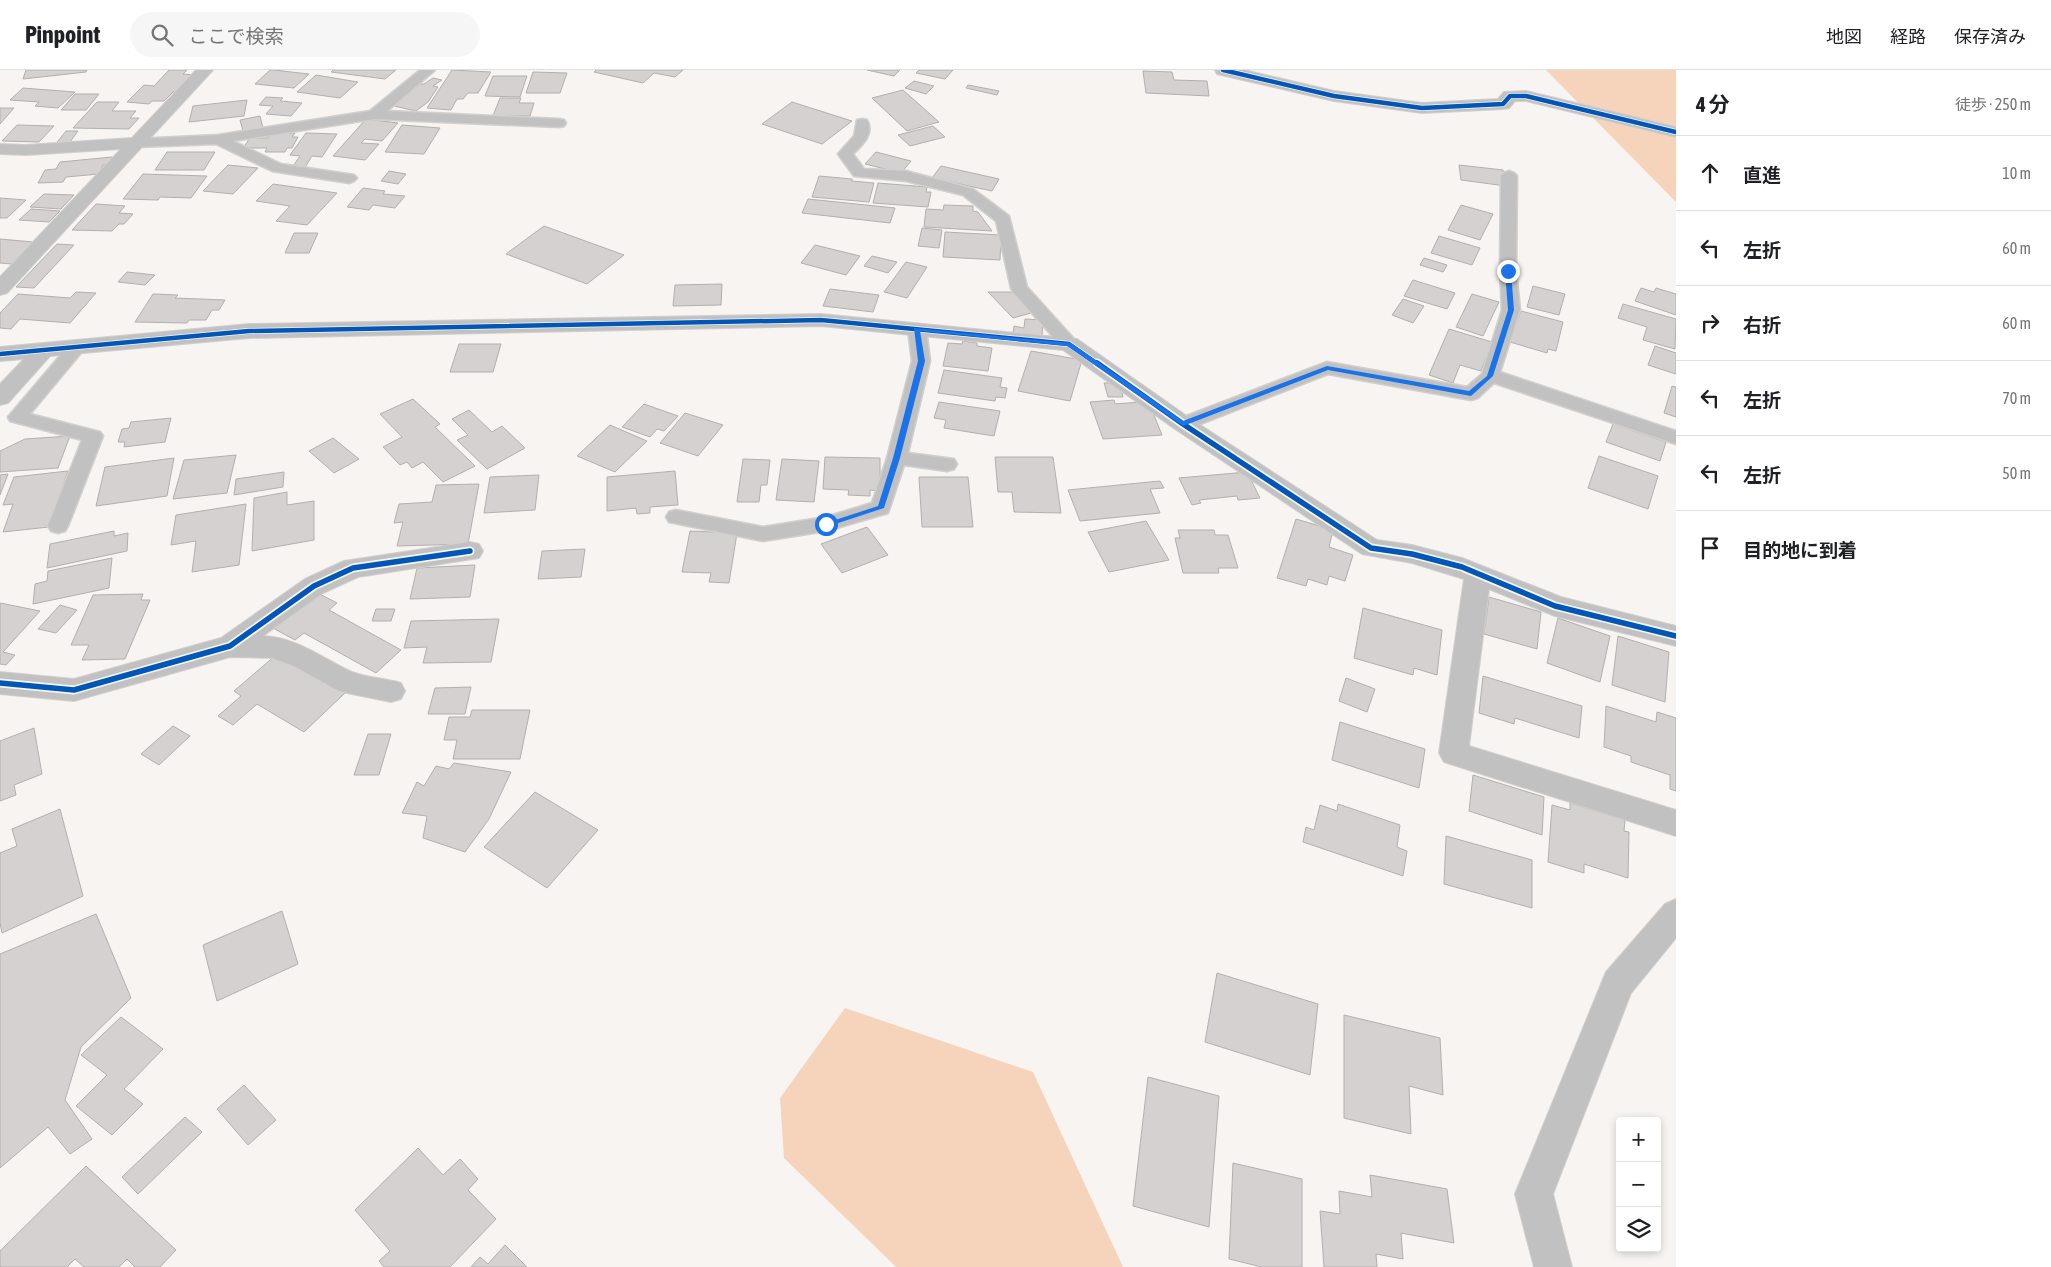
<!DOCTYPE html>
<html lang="ja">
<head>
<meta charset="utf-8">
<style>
  body { margin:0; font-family:"Asap Condensed","Noto Sans JP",sans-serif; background:#f6f6f6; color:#202124 }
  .controls { position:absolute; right:15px; bottom:15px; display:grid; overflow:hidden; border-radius:5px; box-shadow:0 2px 8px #0003 }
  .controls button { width:45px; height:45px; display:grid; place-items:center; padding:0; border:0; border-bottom:1px solid #e0e0e0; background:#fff; color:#202124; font:25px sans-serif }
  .stop { position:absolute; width:15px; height:15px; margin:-11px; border:4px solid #1a73e8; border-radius:50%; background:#fff }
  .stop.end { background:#1a73e8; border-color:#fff; box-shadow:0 1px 5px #0008 }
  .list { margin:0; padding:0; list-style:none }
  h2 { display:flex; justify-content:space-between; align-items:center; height:65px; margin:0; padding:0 20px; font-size:21px }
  h2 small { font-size:16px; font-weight:400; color:#757577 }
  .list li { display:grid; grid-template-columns:32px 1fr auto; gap:15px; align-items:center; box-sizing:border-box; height:75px; padding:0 20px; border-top:1px solid #e0e0e0 }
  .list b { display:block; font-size:19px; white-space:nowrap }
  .list em { font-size:16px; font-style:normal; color:#757577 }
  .icon { flex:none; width:28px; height:28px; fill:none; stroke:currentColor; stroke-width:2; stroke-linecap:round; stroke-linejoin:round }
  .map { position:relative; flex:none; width:1676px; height:1197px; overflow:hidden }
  header { display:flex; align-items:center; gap:30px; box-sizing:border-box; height:70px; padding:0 25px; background:#fff; border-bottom:1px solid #e0e0e0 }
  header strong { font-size:24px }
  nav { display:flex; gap:28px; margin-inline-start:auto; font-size:18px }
  .search { width:350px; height:45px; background:#f6f6f6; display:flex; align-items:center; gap:12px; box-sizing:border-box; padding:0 18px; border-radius:28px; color:#757577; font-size:19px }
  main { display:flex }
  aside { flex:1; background:#fff }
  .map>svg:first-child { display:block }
</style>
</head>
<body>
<header>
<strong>Pinpoint</strong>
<div class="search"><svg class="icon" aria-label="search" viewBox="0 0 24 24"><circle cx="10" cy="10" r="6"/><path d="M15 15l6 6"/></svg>ここで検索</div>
<nav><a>地図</a><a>経路</a><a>保存済み</a></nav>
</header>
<main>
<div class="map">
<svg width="1676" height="1197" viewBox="0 0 1676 1197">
  <rect width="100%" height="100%" fill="#f7f4f2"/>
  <g fill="#f6d4bc">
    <path d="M1546,0H1676V132Z"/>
    <path d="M845,938L1033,1002L1123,1197H896L784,1088L780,1028Z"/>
  </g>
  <g fill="#d4d1d0" stroke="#b2b0ae">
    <path d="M26,0H87L86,2L23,9Z"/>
    <path d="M169,0H187L183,4L195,5L178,22H173L164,31H152L149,34L127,32L144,15L154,16Z"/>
    <path d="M270,0H274L309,4L294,18L255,14Z"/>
    <path d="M333,0H396L385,9L331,2Z"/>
    <path d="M452,0L491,2L478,23H468L463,29H457L451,40L427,38Z"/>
    <path d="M596,0H683L675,7L654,3L643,13L594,2Z"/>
    <path d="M867,0H900L894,6Z"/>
    <path d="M919,0H953L945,9L916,3Z"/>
    <path d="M1143,1L1172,2L1174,10L1207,11L1209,26L1146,23Z"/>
    <path d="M533,2L567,3L560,23H526Z"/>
    <path d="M316,5L358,12L340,28L297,22Z"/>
    <path d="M493,6H527L520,27L485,26Z"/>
    <path d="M433,8L442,10L433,16L438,17L428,32L416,41L394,36L420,14H424Z"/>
    <path d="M914,11L934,16L926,24L905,18Z"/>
    <path d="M968,15L999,21L997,25L966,18Z"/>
    <path d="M23,18L75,22L58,38L35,36L39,32L10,30Z"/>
    <path d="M903,20L939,52L907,61L872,28Z"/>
    <path d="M75,24H99L86,40H61Z"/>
    <path d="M266,27L283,28L280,31L302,33L291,46L266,44L273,36L259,35Z"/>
    <path d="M500,28H521L519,33H534L530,46H493Z"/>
    <path d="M247,30L244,46L189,52L193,36Z"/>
    <path d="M97,32H119L112,41H136L130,48H139L129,59L73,58Z"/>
    <path d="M792,32L852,51L822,74L762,54Z"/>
    <path d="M0,38H14L0,54Z"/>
    <path d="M260,46L263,58L243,61L240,50Z"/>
    <path d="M366,49L398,53L382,71L365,69L361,73L379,74L365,90L333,86Z"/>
    <path d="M17,55L54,56L39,72L2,71Z"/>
    <path d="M402,55L440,58L424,84L385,82Z"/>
    <path d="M933,56L945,67L910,76L898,65Z"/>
    <path d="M66,61H78L67,76H54Z"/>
    <path d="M271,63H295L292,67H298L292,78H287L285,82H265L267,78H243L250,68H268Z"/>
    <path d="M306,63L337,64L322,87L312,86L304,99H291L300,86L290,85Z"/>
    <path d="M167,82H215L204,100H155Z"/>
    <path d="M876,82L911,91L901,103L865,94Z"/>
    <path d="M112,87L109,95H103L99,104L66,107L63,112L38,113L45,100L56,99L60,92Z"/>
    <path d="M228,95L258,98L233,124L203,121Z"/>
    <path d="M1459,95L1503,100L1506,116L1461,110Z"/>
    <path d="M941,96L999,109L992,121L932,108Z"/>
    <path d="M389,101L406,104L398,114L381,111Z"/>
    <path d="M143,104L207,106L191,128L160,127L158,130L123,129Z"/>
    <path d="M819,106L852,109V111L874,113L869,132L812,127Z"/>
    <path d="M878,113L927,117L926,122H931L928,137L873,133Z"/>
    <path d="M273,114L337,123L307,155L276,151L290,136L256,131Z"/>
    <path d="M363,118L385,121L383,124L405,126L395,138L373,135L369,140L347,137Z"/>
    <path d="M44,124L74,125L61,139L30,137Z"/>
    <path d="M0,128L26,130L7,148H0Z"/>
    <path d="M808,129L895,138L890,153L802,143Z"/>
    <path d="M96,134L125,136L119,143L133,144L124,154H119L112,161L72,160Z"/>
    <path d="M944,135L973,136V141L978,142L992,161L924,157L926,139L943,140Z"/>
    <path d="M1461,135L1493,144L1480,170L1448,160Z"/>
    <path d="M31,139L60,141L49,152L19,150Z"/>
    <path d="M544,156L624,185L587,214L506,184Z"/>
    <path d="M922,158L942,160L939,178L918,176Z"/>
    <path d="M945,162L1001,165L1000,190L943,187Z"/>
    <path d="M294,163H318L309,183H285Z"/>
    <path d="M1439,166L1480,178L1472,195L1431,183Z"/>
    <path d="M0,169L33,172L12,194L0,193Z"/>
    <path d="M57,174L74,175L34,218L16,217Z"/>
    <path d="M815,175L860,186L846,205L801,193Z"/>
    <path d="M872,186L897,192L888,203L864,196Z"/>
    <path d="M1424,188L1447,195L1443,202L1420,195Z"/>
    <path d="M906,192L927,197L907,228L884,222Z"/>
    <path d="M127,202L155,205L145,215L118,212Z"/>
    <path d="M1413,210L1455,223L1447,239L1404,226Z"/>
    <path d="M722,214L721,235L673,236L675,215Z"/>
    <path d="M1533,216L1565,224L1559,245L1527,237Z"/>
    <path d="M1641,218L1654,222L1656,218L1676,224V245L1635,231Z"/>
    <path d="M830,219L879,225L873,242L823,236Z"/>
    <path d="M76,222L96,223L70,253L20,249L11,259L0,258V243L18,224L70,228Z"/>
    <path d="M988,222H1012L1031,243L1013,248Z"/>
    <path d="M153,224L178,225L175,228L225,230L219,240H212L206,250H189L187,253L135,252Z"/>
    <path d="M1472,224L1499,232L1483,266L1456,257Z"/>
    <path d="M1403,229L1424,236L1413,253L1392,245Z"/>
    <path d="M1623,234L1676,249L1675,279L1643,270L1647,257L1618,248Z"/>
    <path d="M1521,241L1563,252L1556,281L1548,279L1547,283L1510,272Z"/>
    <path d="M1025,249L1043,250L1042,267L1013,264L1014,256L1024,258Z"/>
    <path d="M1449,259L1492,272L1481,301L1460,295L1453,313L1429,305Z"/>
    <path d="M963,271L977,273V276L992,278L988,301L943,296L948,273L962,274Z"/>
    <path d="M459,274H501L493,302H450Z"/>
    <path d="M1655,276L1676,283V304L1648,295Z"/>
    <path d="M1031,281L1082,290L1070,331L1018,321Z"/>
    <path d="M944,300L1002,308L1000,317L1007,318L1005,328L996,327L995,331L938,323Z"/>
    <path d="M1104,313H1120L1123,327H1108Z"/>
    <path d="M1672,316L1676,317V347L1664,343Z"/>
    <path d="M413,329L440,354L435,357L475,396L443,412L423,392L412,398L407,392L400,395L383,377L402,367L380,344Z"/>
    <path d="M1114,330L1115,334L1141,332L1144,338H1151L1162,365L1103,369L1090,332Z"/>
    <path d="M939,332L1000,341L994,366L944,358L946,350L934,348Z"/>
    <path d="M644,334L678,346L664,361L657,359L650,367L622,357Z"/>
    <path d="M469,340L492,362L502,356L525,378L487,399L457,370L468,365L452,349Z"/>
    <path d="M685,343L723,355L698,386L660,373Z"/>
    <path d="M171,348L165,372L124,377L125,372H118L122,359L129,358L131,352Z"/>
    <path d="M1613,354L1666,372L1660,391L1606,372Z"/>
    <path d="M610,355L647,371L615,402L577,386Z"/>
    <path d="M70,366L58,398L0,402V381L25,369Z"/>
    <path d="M333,368L359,389L334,403L309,381Z"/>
    <path d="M236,385L227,423L173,429L184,390Z"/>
    <path d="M1599,386L1658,406L1648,439L1588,418Z"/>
    <path d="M825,387L880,388V421L870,420V426L848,425L849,420L823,419Z"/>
    <path d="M995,387H1053L1061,443L1014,442L1012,422H998Z"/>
    <path d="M174,388L167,426L96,436L105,397Z"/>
    <path d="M743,389L770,390L767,415H761L759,432H737Z"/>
    <path d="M782,389L819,391L814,432L776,430Z"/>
    <path d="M68,401L49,457L3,462L13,434L3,435L14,407Z"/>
    <path d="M675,401L678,435L650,437V443L637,444L636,438L607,441V407Z"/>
    <path d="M284,402L283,417L234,425L236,409Z"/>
    <path d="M1247,402L1260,428L1238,430L1237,426L1199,430L1201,433L1192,435L1179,408Z"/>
    <path d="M8,404L0,425V405Z"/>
    <path d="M539,405L535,440L484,443L490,407Z"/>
    <path d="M919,407H968L973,457H922Z"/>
    <path d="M1160,411L1164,418L1150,419L1160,443L1080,451L1068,420Z"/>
    <path d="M479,414L468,474L397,476L403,452L394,453L399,434L432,432L436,415Z"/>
    <path d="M287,422V435L314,431V470L252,481L254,428Z"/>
    <path d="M246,434L239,495L192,502L196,471L171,475L176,445Z"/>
    <path d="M1296,449L1333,460L1329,477L1353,485L1345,511L1329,506L1327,515L1308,509L1306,516L1277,508Z"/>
    <path d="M1146,451L1169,490L1109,502L1088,462Z"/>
    <path d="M867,457L888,485L842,503L821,474Z"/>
    <path d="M1178,460H1214L1215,465H1228L1238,498H1218L1219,503H1183L1175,468H1180Z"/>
    <path d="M114,461V466L128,463L127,481L47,498L50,474Z"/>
    <path d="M690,461L737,463L729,513L709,512L711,503L682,502Z"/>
    <path d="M585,479L581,507L538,509L542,481Z"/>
    <path d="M112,488L109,518L33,534L35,514L47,511L48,501Z"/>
    <path d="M475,495L470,527L410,529L417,498Z"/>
    <path d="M314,521L337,533L329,540L401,580L376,603L304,563L295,570L271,557Z"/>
    <path d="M143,524L141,530H150L125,589L82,590L89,575H71L93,525Z"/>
    <path d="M1489,527L1541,542L1537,579L1484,564Z"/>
    <path d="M0,533L40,541L3,582L15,585L6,595L0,594Z"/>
    <path d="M60,535L77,540L56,563L38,559Z"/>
    <path d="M1363,538L1442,560L1437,605L1414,598L1413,605L1354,588Z"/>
    <path d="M376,539H395L391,551H372Z"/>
    <path d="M1558,548L1610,566L1600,612L1547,593Z"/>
    <path d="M499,549L491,592L423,593L427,577L404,578L411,551Z"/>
    <path d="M1618,566L1669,582L1665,632L1612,615Z"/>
    <path d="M276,585L345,623L304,662L257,634L233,655L218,646L241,626L234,621Z"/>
    <path d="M1483,606L1582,636L1579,668L1515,648L1514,654L1479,643Z"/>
    <path d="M1346,608L1375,619L1367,642L1339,631Z"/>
    <path d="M471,617L465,644H428L435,618Z"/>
    <path d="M1606,636L1656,652L1657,642L1676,648V721L1670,719V705L1631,692V686L1604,677Z"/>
    <path d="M472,640H530L520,689H453L457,670H444L449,647H470Z"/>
    <path d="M1340,652L1425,679L1419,718L1332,690Z"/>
    <path d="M173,656L190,666L159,695L141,684Z"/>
    <path d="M34,658L42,704L14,715L16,725L0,731V671Z"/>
    <path d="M368,664H391L379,705H354Z"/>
    <path d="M454,693L511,702L489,749L465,782L423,768L427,746L402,743L417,712L424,716L436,696L449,699Z"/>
    <path d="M1473,705L1544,727L1542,765L1469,741Z"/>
    <path d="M535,722L598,760L547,818L484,777Z"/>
    <path d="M1570,733L1625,750L1624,761L1629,762L1628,808L1584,794V803L1548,792L1552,735L1570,740Z"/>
    <path d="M1338,734L1400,755L1397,777L1407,781L1403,806L1303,772L1306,757L1314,760L1320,735L1337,741Z"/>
    <path d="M60,739L83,826L2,863L0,853V783L17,776L12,759Z"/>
    <path d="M1446,766L1532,790V838L1444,814Z"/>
    <path d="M282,841L298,894L217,931L203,875Z"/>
    <path d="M96,844L131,928L81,977L65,1030L92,1069L70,1084L48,1057L0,1098V884Z"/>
    <path d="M1217,903L1318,934L1310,1005L1205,972Z"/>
    <path d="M1344,945L1440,968L1443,1025L1409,1016L1411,1064L1344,1048Z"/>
    <path d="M121,947L163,979L124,1019L143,1034L112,1065L76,1036L107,1005L81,985Z"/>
    <path d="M1148,1007L1219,1026L1209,1157L1133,1136Z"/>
    <path d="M244,1015L276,1050L248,1075L217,1039Z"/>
    <path d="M185,1047L202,1062L138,1124L122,1107Z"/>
    <path d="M418,1078L443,1105L460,1089L478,1109L468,1120L496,1149L450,1197H384L379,1191L390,1181L355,1140Z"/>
    <path d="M1233,1093L1302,1109V1197H1262L1229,1189Z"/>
    <path d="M86,1096L176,1180L160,1197H135L127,1189L119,1197H84L75,1189L67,1197H0V1181Z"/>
    <path d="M1370,1105L1447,1119L1454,1173L1401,1163L1403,1189L1376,1184L1377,1197H1324L1320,1141L1340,1144L1339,1121L1372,1127Z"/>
    <path d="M505,1175L527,1197H471L480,1187L488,1194Z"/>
  </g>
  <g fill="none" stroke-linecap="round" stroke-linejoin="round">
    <g stroke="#d2d0cf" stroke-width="3">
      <g id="service">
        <path d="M420,0H435L387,41L559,49L564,50L566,53L564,56L559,57L374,49L233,71L281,94L354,105L357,108L354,111L349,113L272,101L216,74L136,77L131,76L129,73L131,70L136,69L218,65L370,41Z"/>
        <path d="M862,49L867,50C875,64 862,75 853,84L864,99L906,101L973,119L1009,146L1027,217L1075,270L1078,274L1075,278L1069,279L1063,278L1013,222L1011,218L996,151L963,125L906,111L854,106L838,84L854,66L857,50Z"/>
        <path d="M1509,101L1514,103L1517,106L1516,201L1520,240L1500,302L1676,361V374L1494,313L1478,328L1471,330L1328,304L1190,358L1183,360L1176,358L1174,354L1176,350L1327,292L1467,317L1482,304L1502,240L1500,201L1501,106L1504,103Z"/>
        <path d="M917,254L923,255L926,259L930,291L908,383L954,389L957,394L954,399L947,401L904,395L888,443L826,461L763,471L669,452L666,447L669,442L676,440L763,457L826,447L872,433L887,388L912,291L908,259L911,255Z"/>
        <path d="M76,272L82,274L85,278L30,344L100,362L103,366L68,456L65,461L58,463L51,461L48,456L82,370L10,351L8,347L70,274Z"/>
      </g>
    </g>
    <g stroke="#d2d0cf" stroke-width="2">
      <g id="minor">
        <path d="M196,0H213L7,223L0,225V207L121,79L26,85L0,84V74L26,75L132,68Z"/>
        <path d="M1215,0H1244L1334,21L1422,33L1498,29L1504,22L1526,21L1676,57V67L1526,31H1515L1509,38L1503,39L1422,43L1334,31L1217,4Z"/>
        <path d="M821,244L1077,269L1191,349L1377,470L1412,475L1462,488L1561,527L1676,556V576L1555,546L1489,519L1469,676L1676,740V766L1444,692L1439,683L1464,509L1412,493L1362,484L1175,359L1063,280L821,256L249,268L50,286L8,333L0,335V314L24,289L0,291V277L249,254Z"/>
        <path d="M470,472L479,474L483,481L479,488L358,507L323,523L263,566C297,567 323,589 352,602C367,608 385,608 401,613L405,621L401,629L391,632L347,623L337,620L294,596L272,588L230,587L74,631L0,624V602L74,609L221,568L305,509L344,491Z"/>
        <path d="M1676,829V868L1631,923L1553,1124L1572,1197H1534L1515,1124L1606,902L1665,834Z"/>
      </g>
    </g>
    <use href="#service" fill="#c2c1c1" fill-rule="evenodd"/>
    <use href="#minor" fill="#c2c1c1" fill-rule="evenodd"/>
    <g stroke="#f8f4f1" stroke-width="6">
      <g id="cycleway-far1">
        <path d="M1223,0L1334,26L1422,38L1503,34L1510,26H1526L1676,62"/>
        <path d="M0,284L249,261L821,250L1069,274L1099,295"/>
      </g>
    </g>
    <g stroke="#f8f4f1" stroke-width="9">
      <g id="cycleway">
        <path d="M1097,293L1183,354L1371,478L1412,484L1462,497L1555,536L1676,566"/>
        <path d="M0,613L74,620L230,576L314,516L353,498L470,481"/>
      </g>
    </g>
    <use href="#cycleway-far1" stroke="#0057b8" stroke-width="4.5"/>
    <use href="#cycleway" stroke="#0057b8" stroke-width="5.5"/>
  </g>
  <path fill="#1a73e8" d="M1508,199L1511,201L1514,240L1493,306L1471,326L1328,300L1183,356L1067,276L920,261L925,291L900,388L884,438L826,457L823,454L878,436L893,388L918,291L914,258L1071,273L1183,351L1327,296L1469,321L1487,306L1508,240L1505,201Z"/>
</svg>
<div class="controls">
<button>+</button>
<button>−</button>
<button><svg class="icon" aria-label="layers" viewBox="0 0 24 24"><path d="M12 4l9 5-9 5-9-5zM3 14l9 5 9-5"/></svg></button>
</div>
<div class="stop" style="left:826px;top:454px"></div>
<div class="stop end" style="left:1508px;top:201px"></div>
</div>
<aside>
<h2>4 分<small>徒歩 · 250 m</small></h2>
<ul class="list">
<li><svg class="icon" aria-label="ahead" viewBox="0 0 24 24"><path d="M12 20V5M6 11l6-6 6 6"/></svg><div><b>直進</b></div><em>10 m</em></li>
<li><svg class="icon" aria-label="left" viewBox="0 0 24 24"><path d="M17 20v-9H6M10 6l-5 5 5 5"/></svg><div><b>左折</b></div><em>60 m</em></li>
<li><svg class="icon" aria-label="right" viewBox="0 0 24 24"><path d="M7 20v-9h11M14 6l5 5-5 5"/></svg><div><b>右折</b></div><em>60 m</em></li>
<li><svg class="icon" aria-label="left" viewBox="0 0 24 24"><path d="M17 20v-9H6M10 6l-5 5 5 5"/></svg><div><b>左折</b></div><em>70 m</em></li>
<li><svg class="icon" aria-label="left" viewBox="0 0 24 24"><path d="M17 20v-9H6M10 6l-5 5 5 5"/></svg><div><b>左折</b></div><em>50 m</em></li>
<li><svg class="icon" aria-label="arrive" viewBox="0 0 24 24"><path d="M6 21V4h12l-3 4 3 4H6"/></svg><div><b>目的地に到着</b></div></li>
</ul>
</aside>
</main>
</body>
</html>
